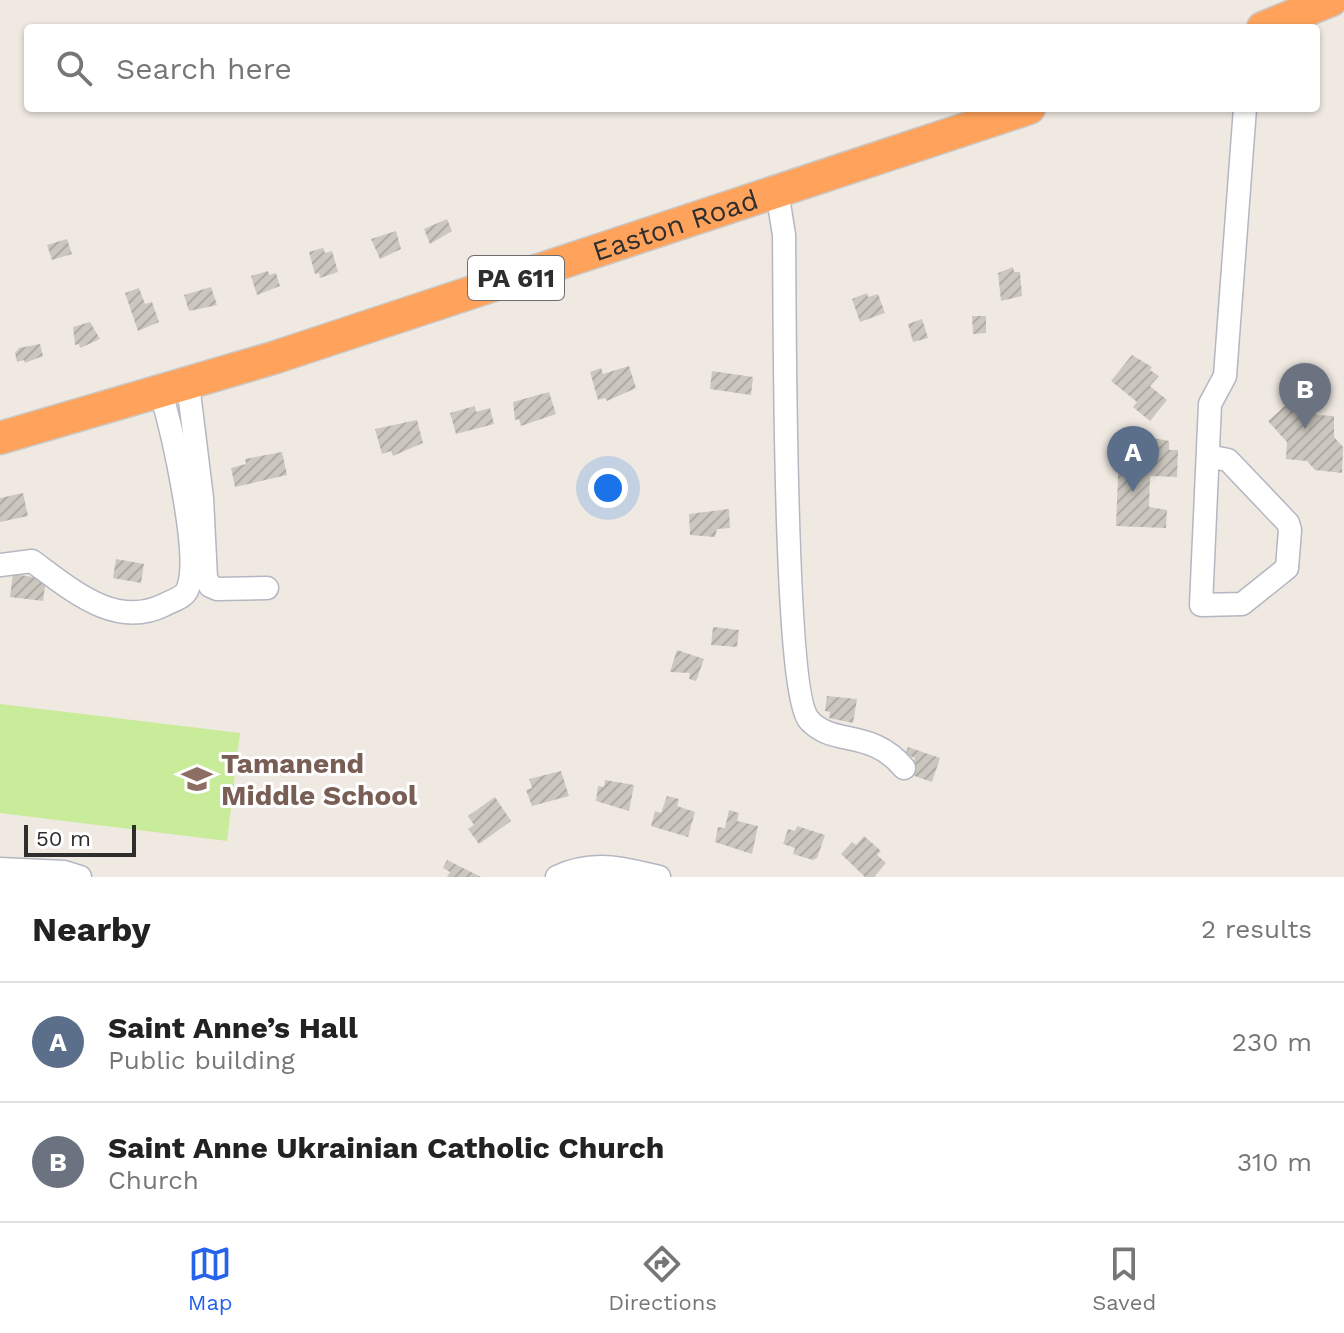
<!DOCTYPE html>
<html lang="en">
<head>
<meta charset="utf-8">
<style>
  body { margin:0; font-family:"Work Sans",sans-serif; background:#f2f2f2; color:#222 }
  .scale { position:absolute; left:24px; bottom:20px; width:112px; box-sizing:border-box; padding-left:8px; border:4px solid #2e2e2e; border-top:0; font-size:22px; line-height:28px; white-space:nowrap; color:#2e2e2e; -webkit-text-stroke:6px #fff; paint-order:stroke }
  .you { position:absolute; left:608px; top:488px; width:28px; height:28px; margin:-20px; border:6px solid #fff; border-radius:50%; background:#1a73e8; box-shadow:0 0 0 12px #1a73e833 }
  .badge { display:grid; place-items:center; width:52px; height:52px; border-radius:50%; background:#2563eb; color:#fff; font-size:26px; font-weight:700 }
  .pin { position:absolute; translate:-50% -66px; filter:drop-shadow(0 2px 4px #0008) }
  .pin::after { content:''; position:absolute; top:42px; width:28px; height:24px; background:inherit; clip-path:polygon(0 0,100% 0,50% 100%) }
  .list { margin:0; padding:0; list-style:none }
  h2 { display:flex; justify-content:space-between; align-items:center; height:104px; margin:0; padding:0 32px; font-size:34px }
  h2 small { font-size:26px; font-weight:400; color:#767676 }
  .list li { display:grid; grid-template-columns:52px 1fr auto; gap:24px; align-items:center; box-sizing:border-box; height:120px; padding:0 32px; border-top:2px solid #e0e0e0 }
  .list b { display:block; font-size:30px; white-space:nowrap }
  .list p { margin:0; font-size:26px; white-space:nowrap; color:#767676 }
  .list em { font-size:26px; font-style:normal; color:#767676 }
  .icon { flex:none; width:44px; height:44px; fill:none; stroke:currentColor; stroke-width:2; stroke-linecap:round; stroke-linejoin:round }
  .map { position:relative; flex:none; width:1344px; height:877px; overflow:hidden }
  .search { position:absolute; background:#fff; box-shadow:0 2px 6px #0004; left:24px; right:24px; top:24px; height:88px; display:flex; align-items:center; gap:20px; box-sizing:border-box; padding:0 28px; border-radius:8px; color:#767676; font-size:30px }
  .sheet { height:344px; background:#fff }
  nav { display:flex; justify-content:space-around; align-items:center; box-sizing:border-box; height:112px; border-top:2px solid #e0e0e0; background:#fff; font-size:22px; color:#767676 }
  nav a { display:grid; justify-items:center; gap:4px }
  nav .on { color:#2563eb }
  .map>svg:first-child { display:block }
</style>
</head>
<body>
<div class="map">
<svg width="1344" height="877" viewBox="0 0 1344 877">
  <defs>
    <pattern id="building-hatch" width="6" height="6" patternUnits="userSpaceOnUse" patternTransform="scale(2)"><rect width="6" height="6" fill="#cbc7bf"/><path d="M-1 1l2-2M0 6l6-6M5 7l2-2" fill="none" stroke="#afaba4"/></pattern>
  </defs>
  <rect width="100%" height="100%" fill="#efe9e1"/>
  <path fill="#c9ec9a" d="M0,704L240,733L227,841L0,813Z"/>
  <g fill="url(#building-hatch)">
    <path d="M447,219L452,231L430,244L424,229Z"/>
    <path d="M396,231L401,249L380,259L371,239Z"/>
    <path d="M67,239L72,254L52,260L47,245Z"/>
    <path d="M323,248L325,253L332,251L338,272L320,278L319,273L315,274L309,252Z"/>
    <path d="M1013,267L1014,272H1020L1022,296L1001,301L998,273Z"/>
    <path d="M268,271L269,275L276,273L280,286L257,295L251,276Z"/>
    <path d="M211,287L217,305L189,311L184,295Z"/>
    <path d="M139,288L145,304L152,302L159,322L138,331L125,293Z"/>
    <path d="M867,293L868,297L878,294L885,313L860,322L852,299Z"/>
    <path d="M972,316H986V333L973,334Z"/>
    <path d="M922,319L928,338L913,342L908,324Z"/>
    <path d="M90,322L100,339L80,348L79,344L75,345L73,327Z"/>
    <path d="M40,344L43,356L25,363L24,360L17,362L15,353L19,348Z"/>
    <path d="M1132,355L1152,367L1150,370L1159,376L1150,386L1167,400L1150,421L1133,407L1137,402L1111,381Z"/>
    <path d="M629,366L636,388L607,401L605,398L598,400L590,372L601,368L603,374Z"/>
    <path d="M712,371L753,377L751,395L710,389Z"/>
    <path d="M549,392L556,414L521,426L519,419L515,420L513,402Z"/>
    <path d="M1298,394L1317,415L1334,416V437L1343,447L1342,473L1315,470L1307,461L1286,459L1287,442L1268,421Z"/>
    <path d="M475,406L476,412L490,408L494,424L456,434L450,413Z"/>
    <path d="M417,420L423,443L393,456L391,451L382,454L375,429Z"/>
    <path d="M1148,437L1169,441V450H1178L1177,477L1150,476L1149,507L1167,510L1166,528L1116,526L1119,452H1136V439L1148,440Z"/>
    <path d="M282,452L287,475L235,487L231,468L246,464L245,459Z"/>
    <path d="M23,493L28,516L0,522V498Z"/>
    <path d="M729,509L730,528L717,529L715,537L690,535L689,514Z"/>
    <path d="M116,559L144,564L141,583L113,578Z"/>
    <path d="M13,574L46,579L43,601L10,597Z"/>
    <path d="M713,627L739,630L737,647L711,645Z"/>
    <path d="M677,650L704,659L696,681L689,679L690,673L670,672Z"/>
    <path d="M827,696L857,699L853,723L829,718L830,712L825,711Z"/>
    <path d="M908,747L940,758L932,782L909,774L915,758L905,754Z"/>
    <path d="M561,771L569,796L532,806L526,790L532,788L529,779Z"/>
    <path d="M605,780L634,785L629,811L596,801L598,786L604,787Z"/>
    <path d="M667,796L679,799L677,806L695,812L688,837L651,826L655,811L661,813Z"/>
    <path d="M495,797L511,821L479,844L468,829L474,825L468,816Z"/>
    <path d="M729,810L739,813L737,821L758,826L752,854L715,842L718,827L725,828Z"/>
    <path d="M797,826L825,835L817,858L813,860L793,854L795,848L783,844L788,829L795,831Z"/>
    <path d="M864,836L881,851L877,855L886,863L874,877H865L841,854L852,842L856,845Z"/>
    <path d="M447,860L481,877H447L450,872L443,868Z"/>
  </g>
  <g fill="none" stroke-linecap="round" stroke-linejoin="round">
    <g stroke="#b4b7c1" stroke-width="25">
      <g id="minor">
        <path d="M777,191L784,235C785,300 783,691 809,720C833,747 871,728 904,768"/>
        <path d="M188,384L202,498L206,578L210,586L217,589L267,588"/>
        <path d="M1208,456L1228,460L1288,523L1290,530L1287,568L1242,604L1201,605L1210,404L1225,376L1245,108"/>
        <path d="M0,565L32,561C72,590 115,629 164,605C173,600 185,598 188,588C201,555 172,430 161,393"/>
        <path d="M0,869L64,872L80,877"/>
        <path d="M557,877C592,860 623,868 659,877"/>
      </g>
    </g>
    <g stroke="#c9c9c9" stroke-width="35">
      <g id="highway">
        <path d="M1263,28L1331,0"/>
        <path id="s1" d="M0,438L273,358L1029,108"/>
      </g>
    </g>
    <use href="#minor" stroke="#fff" stroke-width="22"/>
    <use href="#highway" stroke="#ffa35c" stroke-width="32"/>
  </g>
  <defs>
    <g id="school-bare" transform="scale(2.4)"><path d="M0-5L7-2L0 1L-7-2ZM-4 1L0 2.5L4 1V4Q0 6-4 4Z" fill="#8d6e63" stroke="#fff" stroke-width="2.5" paint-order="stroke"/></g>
  </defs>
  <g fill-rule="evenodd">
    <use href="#school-bare" x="197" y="779"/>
  </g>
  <g text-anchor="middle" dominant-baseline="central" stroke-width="6" stroke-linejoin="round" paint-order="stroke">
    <rect fill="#fff" stroke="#6d6d6d" stroke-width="2" x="468" y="256" width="96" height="44" rx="6"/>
    <g font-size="26" font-weight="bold" fill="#2e2e2e">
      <text x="516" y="278">PA 611</text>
    </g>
    <g font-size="28" fill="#2e2e2e" stroke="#fff">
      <text stroke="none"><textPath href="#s1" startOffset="708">Easton Road</textPath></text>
    </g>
    <g font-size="28" font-weight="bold" fill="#785e54" stroke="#fff" text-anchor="start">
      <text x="221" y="763">Tamanend<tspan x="221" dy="32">Middle School</tspan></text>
    </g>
  </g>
</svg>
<div class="scale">50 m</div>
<div class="you"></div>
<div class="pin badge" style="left:1133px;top:492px;background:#5c6f8a">A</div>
<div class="pin badge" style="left:1305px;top:429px;background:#6b7280">B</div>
<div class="search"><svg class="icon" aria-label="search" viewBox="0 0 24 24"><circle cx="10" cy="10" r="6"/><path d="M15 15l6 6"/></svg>Search here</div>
</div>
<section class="sheet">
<h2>Nearby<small>2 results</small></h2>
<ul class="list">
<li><span class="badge" style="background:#5c6f8a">A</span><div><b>Saint Anne’s Hall</b><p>Public building</p></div><em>230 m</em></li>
<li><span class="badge" style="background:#6b7280">B</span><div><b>Saint Anne Ukrainian Catholic Church</b><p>Church</p></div><em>310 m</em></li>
</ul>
</section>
<nav>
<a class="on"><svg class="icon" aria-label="map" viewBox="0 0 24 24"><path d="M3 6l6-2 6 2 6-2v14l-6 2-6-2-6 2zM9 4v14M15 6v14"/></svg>Map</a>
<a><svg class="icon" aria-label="directions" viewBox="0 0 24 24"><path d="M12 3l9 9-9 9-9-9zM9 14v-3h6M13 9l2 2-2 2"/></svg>Directions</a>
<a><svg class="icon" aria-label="saved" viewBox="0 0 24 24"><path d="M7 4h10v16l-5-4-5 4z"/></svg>Saved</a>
</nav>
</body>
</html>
